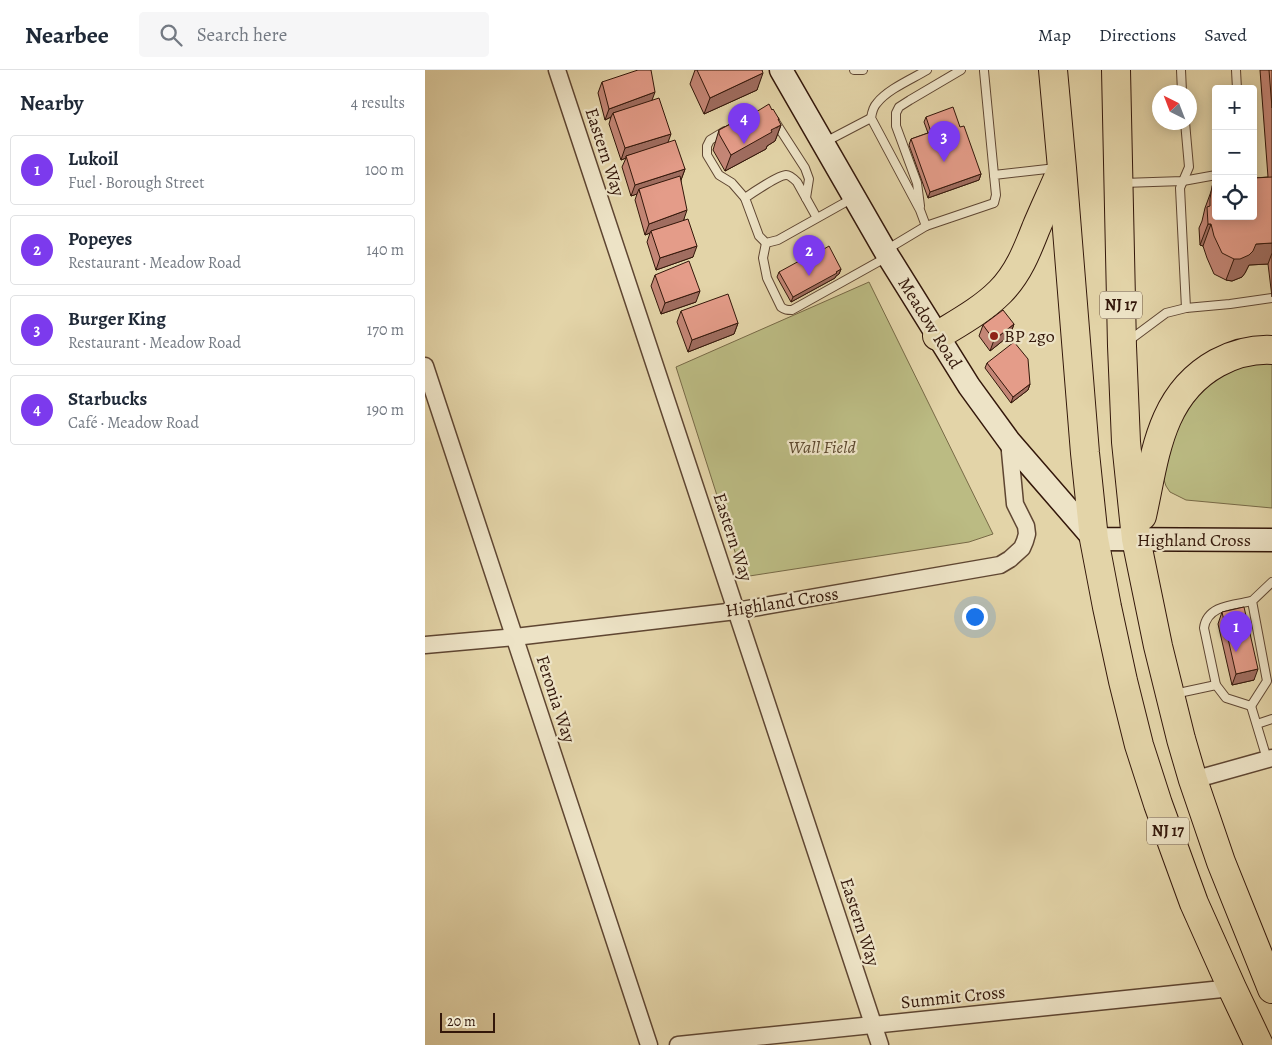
<!DOCTYPE html>
<html lang="en">
<head>
<meta charset="utf-8">
<style>
  body { margin:0; font-family:Alegreya,serif; background:#f6f6f7; color:#1f2937 }
  .controls { position:absolute; right:15px; top:15px; display:grid; overflow:hidden; border-radius:5px; box-shadow:0 2px 12px #0003 }
  .controls button { width:45px; height:45px; display:grid; place-items:center; padding:0; border:0; border-bottom:1px solid #e0e1e3; background:#fff; color:#1f2937; font:25px sans-serif }
  .compass { position:absolute; left:727px; top:15px; width:45px; height:45px; border-radius:50%; background:#fff; box-shadow:0 2px 12px #0003; rotate:318deg }
  .scale { position:absolute; left:15px; bottom:12px; width:55px; box-sizing:border-box; padding-left:5px; border:2px solid #33170a; border-top:0; font-size:14px; line-height:18px; white-space:nowrap; color:#33170a; -webkit-text-stroke:4px #ede3c6; paint-order:stroke }
  .you { position:absolute; left:549px; top:546px; width:18px; height:18px; margin:-12px; border:4px solid #fff; border-radius:50%; background:#1a73e8; box-shadow:0 0 0 8px #1a73e833 }
  .badge { display:grid; place-items:center; width:32px; height:32px; border-radius:50%; background:#7c3aed; color:#fff; font-size:16px; font-weight:700 }
  .pin { position:absolute; translate:-50% -41px; filter:drop-shadow(0 1px 2px #0008) }
  .pin::after { content:''; position:absolute; top:26px; width:18px; height:15px; background:inherit; clip-path:polygon(0 0,100% 0,50% 100%) }
  .list { margin:0; padding:0; list-style:none }
  h2 { display:flex; justify-content:space-between; align-items:center; height:65px; margin:0; padding:0 20px; font-size:21px }
  h2 small { font-size:16px; font-weight:400; color:#747a83 }
  .list li { display:grid; grid-template-columns:32px 1fr auto; gap:15px; align-items:center; box-sizing:border-box; height:70px; margin:0 10px 10px; padding:0 10px; border:1px solid #e0e1e3; border-radius:5px }
  .list b { display:block; font-size:19px; white-space:nowrap }
  .list p { margin:0; font-size:16px; white-space:nowrap; color:#747a83 }
  .list em { font-size:16px; font-style:normal; color:#747a83 }
  .icon { flex:none; width:28px; height:28px; fill:none; stroke:currentColor; stroke-width:2; stroke-linecap:round; stroke-linejoin:round }
  .map { position:relative; flex:none; width:847px; height:975px; overflow:hidden }
  header { display:flex; align-items:center; gap:30px; box-sizing:border-box; height:70px; padding:0 25px; background:#fff; border-bottom:1px solid #e0e1e3 }
  header strong { font-size:24px }
  nav { display:flex; gap:28px; margin-inline-start:auto; font-size:18px }
  .search { width:350px; height:45px; background:#f6f6f7; display:flex; align-items:center; gap:12px; box-sizing:border-box; padding:0 18px; border-radius:5px; color:#747a83; font-size:19px }
  main { display:flex }
  aside { flex:1; background:#fff }
  .map>svg:first-child { display:block }
</style>
</head>
<body>
<header>
<strong>Nearbee</strong>
<div class="search"><svg class="icon" aria-label="search" viewBox="0 0 24 24"><circle cx="10" cy="10" r="6"/><path d="M15 15l6 6"/></svg>Search here</div>
<nav><a>Map</a><a>Directions</a><a>Saved</a></nav>
</header>
<main>
<aside>
<h2>Nearby<small>4 results</small></h2>
<ul class="list">
<li><span class="badge">1</span><div><b>Lukoil</b><p>Fuel · Borough Street</p></div><em>100 m</em></li>
<li><span class="badge">2</span><div><b>Popeyes</b><p>Restaurant · Meadow Road</p></div><em>140 m</em></li>
<li><span class="badge">3</span><div><b>Burger King</b><p>Restaurant · Meadow Road</p></div><em>170 m</em></li>
<li><span class="badge">4</span><div><b>Starbucks</b><p>Café · Meadow Road</p></div><em>190 m</em></li>
</ul>
</aside>
<div class="map">
<svg width="847" height="975" viewBox="0 0 847 975">
  <rect width="100%" height="100%" fill="#e3d4a8"/>
  <filter id="stains"><feTurbulence type="fractalNoise" baseFrequency=".004" numOctaves="4"/><feColorMatrix values="0 0 0 0 .2 0 0 0 0 .09 0 0 0 0 .02 0 0 0 .5 -.17"/></filter>
  <radialGradient id="worn" r=".72"><stop offset=".6" stop-color="#630" stop-opacity="0"/><stop offset="1" stop-color="#630" stop-opacity=".3"/></radialGradient>
  <g fill="#bbbb83" stroke="#776946">
    <path d="M444,212L568,464L544,472L318,507L251,297Z"/>
    <path d="M847,291V438L761,430L745,422L741,416L738,407L746,361L773,318L813,295Z"/>
  </g>
  <g fill="none" stroke-linecap="round" stroke-linejoin="round">
    <g stroke="#5f4632" stroke-width="10">
      <g id="lane">
        <path d="M429,0H438"/>
        <path d="M756,0L757,22"/>
        <path d="M811,0L812,19"/>
        <path d="M559,1L569,105"/>
        <path d="M349,50L380,98L384,109L381,128"/>
        <path d="M300,61L285,70L282,76V85L294,105L307,113L320,128"/>
        <path d="M400,72L446,48"/>
        <path d="M698,113L758,111L791,105"/>
        <path d="M495,136L492,113L471,56V43L474,37L485,30L536,0"/>
        <path d="M392,148L372,112C369,109 365,105 361,105C354,105 327,123 320,128L334,166L341,173L353,170L428,128"/>
        <path d="M501,156L569,133L571,125L569,105L631,98"/>
        <path d="M341,173L338,188L342,208L356,237C360,240 362,240 367,240L462,187"/>
        <path d="M461,180L501,156L495,140L446,48C447,42 448,37 452,33C463,19 487,9 502,0"/>
        <path d="M761,238L805,234L847,228"/>
        <path d="M702,272L741,243L761,238L755,118L764,97L760,52"/>
        <path d="M791,615L779,558C782,535 809,535 827,531"/>
        <path d="M749,624L791,615L801,628L826,636L842,611L827,531L847,512"/>
        <path d="M826,636L842,689"/>
        <path d="M832,654L847,649"/>
      </g>
    </g>
    <g stroke="#5f4632" stroke-width="19">
      <g id="street">
        <path d="M132,0L455,975"/>
        <path d="M0,296L224,975"/>
        <path d="M0,575L90,567L311,541L575,495L585,489L597,478L600,471L602,464L601,456L590,434L584,371"/>
        <path d="M768,710L847,688"/>
        <path d="M253,975L807,918"/>
      </g>
    </g>
    <g stroke="#33170a" stroke-width="25">
      <path id="secondary" d="M356,0L463,186L544,316L584,371L669,469L847,470"/>
    </g>
    <g stroke="#33170a" stroke-width="30">
      <g id="highway">
        <path d="M628,0L637,98L660,383L669,469L682,537L698,611L714,675L733,734L769,833L807,918L834,975"/>
        <path d="M691,0L697,276L701,372L711,469L733,576L756,669L768,710L796,792L847,919"/>
        <path d="M512,266C533,253 557,240 575,222C593,204 602,181 611,158C619,139 628,120 636,101"/>
        <path d="M717,446C730,388 734,325 792,293C809,284 828,279 847,280"/>
      </g>
    </g>
    <use href="#lane" stroke="#ede3c6" stroke-width="8"/>
    <use href="#street" stroke="#ede3c6" stroke-width="16"/>
    <use href="#secondary" stroke="#ede3c6" stroke-width="22"/>
    <use href="#highway" stroke="#e3d4a8" stroke-width="28"/>
  </g>
  <g fill="#c48676" stroke="#33170a">
    <path d="M270,0H337L332,20L279,44L265,14Z"/>
    <path d="M835,0H847V227L843,194L824,195L820,203L817,207L807,211L801,210L789,204L782,188L778,176L775,175L774,158L777,151L780,138L791,108H829L843,107Z"/>
    <path d="M177,12L227,30L243,72L260,99L256,110L259,150L268,187L231,200L222,172L225,163L220,165L210,130L212,124L206,126L197,97L201,88L196,90L184,54L186,47L180,50L173,23Z"/>
    <path d="M347,40L354,49L353,51L356,55L350,71L342,76L341,79L300,101L288,80L294,60L316,48V47L325,43Z"/>
    <path d="M501,47L535,57L556,104L554,110L503,128L484,75L486,69L503,63L499,52Z"/>
    <path d="M416,199L414,204L411,206L410,208L366,232L352,207L354,202Z"/>
    <path d="M230,205L271,232L236,244L226,216Z"/>
    <path d="M256,241L313,253L309,264L263,282L252,252Z"/>
    <path d="M589,254L585,265L565,281L554,266L558,255Z"/>
    <path d="M562,293L605,314L603,320L586,333L560,298Z"/>
    <path d="M797,542L829,610L807,615L793,554Z"/>
  </g>
  <g fill="#a06d60" stroke="#33170a">
    <path d="M338,3L332,20L279,44L285,28Z"/>
    <path d="M230,22L226,33L188,43L186,47L180,50L184,39Z"/>
    <path d="M353,49H354L351,58L356,55L350,71L342,76L341,79L300,101L306,85L346,60Z"/>
    <path d="M246,64L242,75L201,86V88L196,90L200,78Z"/>
    <path d="M260,99L256,110L215,123L214,119L212,124L206,126L210,115Z"/>
    <path d="M556,104L554,110L503,128L505,122Z"/>
    <path d="M262,140L258,152L226,161L225,163L220,165L224,154Z"/>
    <path d="M783,154H786L778,176L775,175Z"/>
    <path d="M847,173V183L843,194L824,195L820,203L817,207L807,211L801,210L809,189L831,174Z"/>
    <path d="M272,176L268,187L231,200L235,188Z"/>
    <path d="M416,199L414,204L411,206L410,208L366,232L368,227Z"/>
    <path d="M275,221L271,232L236,244L240,233Z"/>
    <path d="M313,253L309,264L263,282L267,270Z"/>
    <path d="M589,254L585,265L565,281L569,270Z"/>
    <path d="M605,314L603,320L586,333L588,327Z"/>
    <path d="M833,599L829,610L807,615L811,604Z"/>
  </g>
  <g fill="#e49c89" stroke="#33170a">
    <path d="M213,0H226L230,22L184,39L177,12Z"/>
    <path d="M272,0H337L338,3L285,28Z"/>
    <path d="M844,0H847V38Z"/>
    <path d="M234,28L246,64L200,78L188,43Z"/>
    <path d="M344,34L347,40L348,39L354,49H353L356,55L346,60L347,62L306,85L294,64V60L317,48L316,47L325,42V43L330,40L331,42Z"/>
    <path d="M528,37L535,57L539,56L556,104L505,122L486,69L506,62L501,47Z"/>
    <path d="M250,70L260,99L210,115L201,86Z"/>
    <path d="M255,106L262,140L224,154L214,119Z"/>
    <path d="M828,106L829,108L847,107V173L831,174L828,181L824,185L815,189H809L797,183L789,166L786,154H783L782,137L785,136V129L787,116L791,108V146H828Z"/>
    <path d="M263,149L272,176L235,188L226,161Z"/>
    <path d="M404,176L416,199L411,202L412,203L368,227L354,202L398,178L399,179Z"/>
    <path d="M264,191L275,221L240,233L230,205Z"/>
    <path d="M303,224L313,253L267,270L256,241Z"/>
    <path d="M578,240L589,254L569,270L558,255Z"/>
    <path d="M589,272L603,289L605,314L588,327L562,293Z"/>
    <path d="M819,537L833,599L811,604L797,542Z"/>
  </g>
  <circle fill="#8f2418" stroke="#ede3c6" stroke-width="2" cx="569" cy="266" r="5"/>
  <g text-anchor="middle" dominant-baseline="central" stroke-width="4.5" stroke-linejoin="round" paint-order="stroke">
    <g fill="#ede3c6" stroke="#6b5442" stroke-width="1">
      <rect x="675" y="221.5" width="42" height="27" rx="4"/>
      <rect x="722" y="747.5" width="42" height="27" rx="4"/>
    </g>
    <g font-size="16" font-weight="bold" fill="#33170a">
      <text x="696" y="235">NJ 17</text>
      <text x="743" y="761">NJ 17</text>
    </g>
    <g font-size="18" fill="#33170a" stroke="#ede3c6">
      <text transform="translate(180 82) rotate(72)">Eastern Way</text>
      <text transform="translate(505 253) rotate(58)">Meadow Road</text>
      <text transform="translate(308 467) rotate(72)">Eastern Way</text>
      <text x="769" y="470">Highland Cross</text>
      <text transform="translate(357 532) rotate(-9)">Highland Cross</text>
      <text transform="translate(131 629) rotate(72)">Feronia Way</text>
      <text transform="translate(435 852) rotate(72)">Eastern Way</text>
      <text transform="translate(528 927) rotate(-6)">Summit Cross</text>
    </g>
    <g font-size="18" fill="#33170a" stroke="#ede3c6" text-anchor="start">
      <text x="579" y="266">BP 2go</text>
    </g>
    <g font-size="18" font-style="italic" fill="#5c482e" stroke="#ede3c6">
      <text x="397" y="377">Wall Field</text>
    </g>
  </g>
  <rect width="100%" height="100%" filter="url(#stains)"/>
  <rect width="100%" height="100%" fill="url(#worn)"/>
</svg>
<div class="controls">
<button>+</button>
<button>−</button>
<button><svg class="icon" aria-label="locate" viewBox="0 0 24 24"><circle cx="12" cy="12" r="6"/><path d="M12 2v4M12 18v4M2 12h4M18 12h4"/></svg></button>
</div>
<svg class="compass" viewBox="-18 -18 36 36"><path d="M0-13l5 13h-10z" fill="#e53935"/><path d="M0 13l5-13h-10z" fill="#747a83"/></svg>
<div class="scale">20 m</div>
<div class="you"></div>
<div class="pin badge" style="left:811px;top:582px">1</div>
<div class="pin badge" style="left:384px;top:206px">2</div>
<div class="pin badge" style="left:519px;top:92px">3</div>
<div class="pin badge" style="left:319px;top:74px">4</div>
</div>
</main>
</body>
</html>
